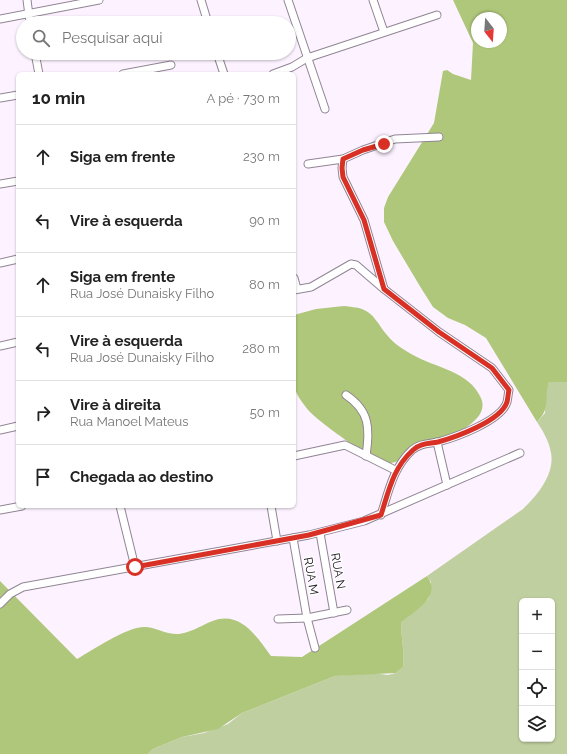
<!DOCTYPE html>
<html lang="pt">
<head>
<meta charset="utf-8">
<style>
  body { margin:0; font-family:Raleway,sans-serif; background:#f6f6f6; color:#222 }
  .controls { position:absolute; right:12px; bottom:12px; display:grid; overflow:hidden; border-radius:6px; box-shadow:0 1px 3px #0004 }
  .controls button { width:36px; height:36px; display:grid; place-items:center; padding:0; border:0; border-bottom:1px solid #e0e0e0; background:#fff; color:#222; font:20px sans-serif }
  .compass { position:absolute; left:471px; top:12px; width:36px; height:36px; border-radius:50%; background:#fff; box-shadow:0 1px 3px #0004; rotate:163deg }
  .stop { position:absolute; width:12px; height:12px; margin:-9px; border:3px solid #d93025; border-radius:50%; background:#fff }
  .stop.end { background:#d93025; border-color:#fff; box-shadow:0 1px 4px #0008 }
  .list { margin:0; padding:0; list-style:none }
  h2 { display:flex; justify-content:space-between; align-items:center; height:52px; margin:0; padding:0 16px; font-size:17px }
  h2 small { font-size:13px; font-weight:400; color:#767676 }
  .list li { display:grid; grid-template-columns:26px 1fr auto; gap:12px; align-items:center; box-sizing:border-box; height:64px; padding:0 16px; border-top:1px solid #e0e0e0 }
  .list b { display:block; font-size:15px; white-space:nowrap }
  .list p { margin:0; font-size:13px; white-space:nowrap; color:#767676 }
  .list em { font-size:13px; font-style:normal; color:#767676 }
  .icon { flex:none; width:22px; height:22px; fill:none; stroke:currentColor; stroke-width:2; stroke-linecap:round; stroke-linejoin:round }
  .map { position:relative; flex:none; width:567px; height:754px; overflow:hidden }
  .search { position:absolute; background:#fff; box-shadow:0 1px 3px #0004; left:16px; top:16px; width:280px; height:44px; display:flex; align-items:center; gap:10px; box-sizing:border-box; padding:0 14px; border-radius:22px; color:#767676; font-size:15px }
  .panel { position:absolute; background:#fff; box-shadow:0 1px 3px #0004; left:16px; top:72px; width:280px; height:436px; border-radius:6px }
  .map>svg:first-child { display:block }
</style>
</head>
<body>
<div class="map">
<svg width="567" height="754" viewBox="0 0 567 754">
  <rect width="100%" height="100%" fill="#fdf2ff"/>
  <path fill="#bfcf9f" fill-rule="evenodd" d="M549,382H567V754H148L153,749L182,737L204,733L228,724L242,713L335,676L373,673L388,675L396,673L403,667C405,652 401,638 401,623L429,598L431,582L427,576L523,509C537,496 555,474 551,453C549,441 543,431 537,422L545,413L546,390ZM522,601H552V739H522Z"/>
  <g fill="#afc77a" fill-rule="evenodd">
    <path d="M453,0H567V382H549C543,400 552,406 537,422L486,338L465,325L448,318L433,307L421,288L393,241L384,222V208L388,197L434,123L443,71L447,70L453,74L471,80L473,43ZM477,18H501V42H477Z"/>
    <path d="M344,306C350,307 357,307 362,309C374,313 379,326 387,335C394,344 404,350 413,355C436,368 469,371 481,398C493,426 432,442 416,450C407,454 397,465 386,463C373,461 319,422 309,411C303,404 295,393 294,385C291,366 294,335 294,315L316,309Z"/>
    <path d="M427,576C442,597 416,609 401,623C401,638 405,652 403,667L396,673L335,676L242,713L218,729L182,737L153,749L148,754H0V581L77,659C93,650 125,628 143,627C154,626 166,635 179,634C189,633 201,626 210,622C240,609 256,636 271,656L302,657Z"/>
  </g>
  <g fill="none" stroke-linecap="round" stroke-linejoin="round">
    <g stroke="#918594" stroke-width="9">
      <g id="minor">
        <path d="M27,0L30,23"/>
        <path d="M201,0L208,23"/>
        <path d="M288,0L325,109"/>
        <path d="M373,0L384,32"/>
        <path d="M0,19L99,0"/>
        <path d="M35,53L39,74"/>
        <path d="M217,53L224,74"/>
        <path d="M123,74L171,65"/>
        <path d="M273,74L292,67L307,58L437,15"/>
        <path d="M0,98L18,95"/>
        <path d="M343,159L342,168L343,177L364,220L384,289L439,332L492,368L509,390C508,394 508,398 507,402C501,421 456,437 438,442C428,444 421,443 412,450C393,468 389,490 381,515"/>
        <path d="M308,164L343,159L363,150L395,139L439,137"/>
        <path d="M0,184L18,181"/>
        <path d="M0,263L18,259"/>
        <path d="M294,278L297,289"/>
        <path d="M294,290L311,287L351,264L356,265L384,289"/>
        <path d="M0,346L18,342"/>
        <path d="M346,395C370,411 370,429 366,456"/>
        <path d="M0,430L18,426"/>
        <path d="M437,442L447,485"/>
        <path d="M294,456L345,445L395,470"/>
        <path d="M120,506L135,567"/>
        <path d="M271,506L277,541"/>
        <path d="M0,510L22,506"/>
        <path d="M320,533L334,613"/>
        <path d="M293,538L307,618L315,648"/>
        <path d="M0,604L10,594L23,587L309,535L364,521L520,453"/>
        <path d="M278,619L307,618L347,610"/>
      </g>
    </g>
    <use href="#minor" stroke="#fff" stroke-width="7"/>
  </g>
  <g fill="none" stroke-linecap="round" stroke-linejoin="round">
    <path stroke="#d93025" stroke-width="5" d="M135,567L309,535L381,515C389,490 393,468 413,450C421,443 428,444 438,442C456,437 501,421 507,402C508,398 508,394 509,390L492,368L439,332L384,289L364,220L343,177L342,168L343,159L363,150L384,144"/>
  </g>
  <g text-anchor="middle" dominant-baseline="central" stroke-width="3" stroke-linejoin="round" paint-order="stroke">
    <g font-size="12" fill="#1d181e" stroke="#fff">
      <text transform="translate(338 571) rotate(80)">RUA N</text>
      <text transform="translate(311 576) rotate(80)">RUA M</text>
    </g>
  </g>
</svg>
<div class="controls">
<button>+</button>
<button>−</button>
<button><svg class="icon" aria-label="locate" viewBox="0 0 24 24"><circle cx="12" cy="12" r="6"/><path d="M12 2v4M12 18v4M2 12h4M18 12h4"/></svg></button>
<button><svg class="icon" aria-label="layers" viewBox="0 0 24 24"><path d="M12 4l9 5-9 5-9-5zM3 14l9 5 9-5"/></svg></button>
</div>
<svg class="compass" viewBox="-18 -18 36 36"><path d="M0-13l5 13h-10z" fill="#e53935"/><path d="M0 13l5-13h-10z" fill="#767676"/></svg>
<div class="stop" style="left:135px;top:567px"></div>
<div class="stop end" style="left:384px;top:144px"></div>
<div class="search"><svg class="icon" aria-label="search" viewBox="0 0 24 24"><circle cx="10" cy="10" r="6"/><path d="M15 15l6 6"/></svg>Pesquisar aqui</div>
<section class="panel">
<h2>10 min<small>A pé · 730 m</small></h2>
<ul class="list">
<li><svg class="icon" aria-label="ahead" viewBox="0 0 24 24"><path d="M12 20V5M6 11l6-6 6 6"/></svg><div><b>Siga em frente</b></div><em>230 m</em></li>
<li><svg class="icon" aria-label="left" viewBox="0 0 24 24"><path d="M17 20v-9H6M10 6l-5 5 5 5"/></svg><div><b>Vire à esquerda</b></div><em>90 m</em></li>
<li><svg class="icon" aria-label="ahead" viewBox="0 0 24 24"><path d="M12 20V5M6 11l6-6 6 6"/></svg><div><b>Siga em frente</b><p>Rua José Dunaisky Filho</p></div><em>80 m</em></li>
<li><svg class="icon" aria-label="left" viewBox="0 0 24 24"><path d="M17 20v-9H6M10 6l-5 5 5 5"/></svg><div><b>Vire à esquerda</b><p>Rua José Dunaisky Filho</p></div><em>280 m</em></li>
<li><svg class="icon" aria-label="right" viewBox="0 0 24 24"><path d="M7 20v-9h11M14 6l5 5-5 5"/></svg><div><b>Vire à direita</b><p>Rua Manoel Mateus</p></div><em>50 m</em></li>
<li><svg class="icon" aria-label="arrive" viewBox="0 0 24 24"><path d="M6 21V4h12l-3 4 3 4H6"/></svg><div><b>Chegada ao destino</b></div></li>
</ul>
</section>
</div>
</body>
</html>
